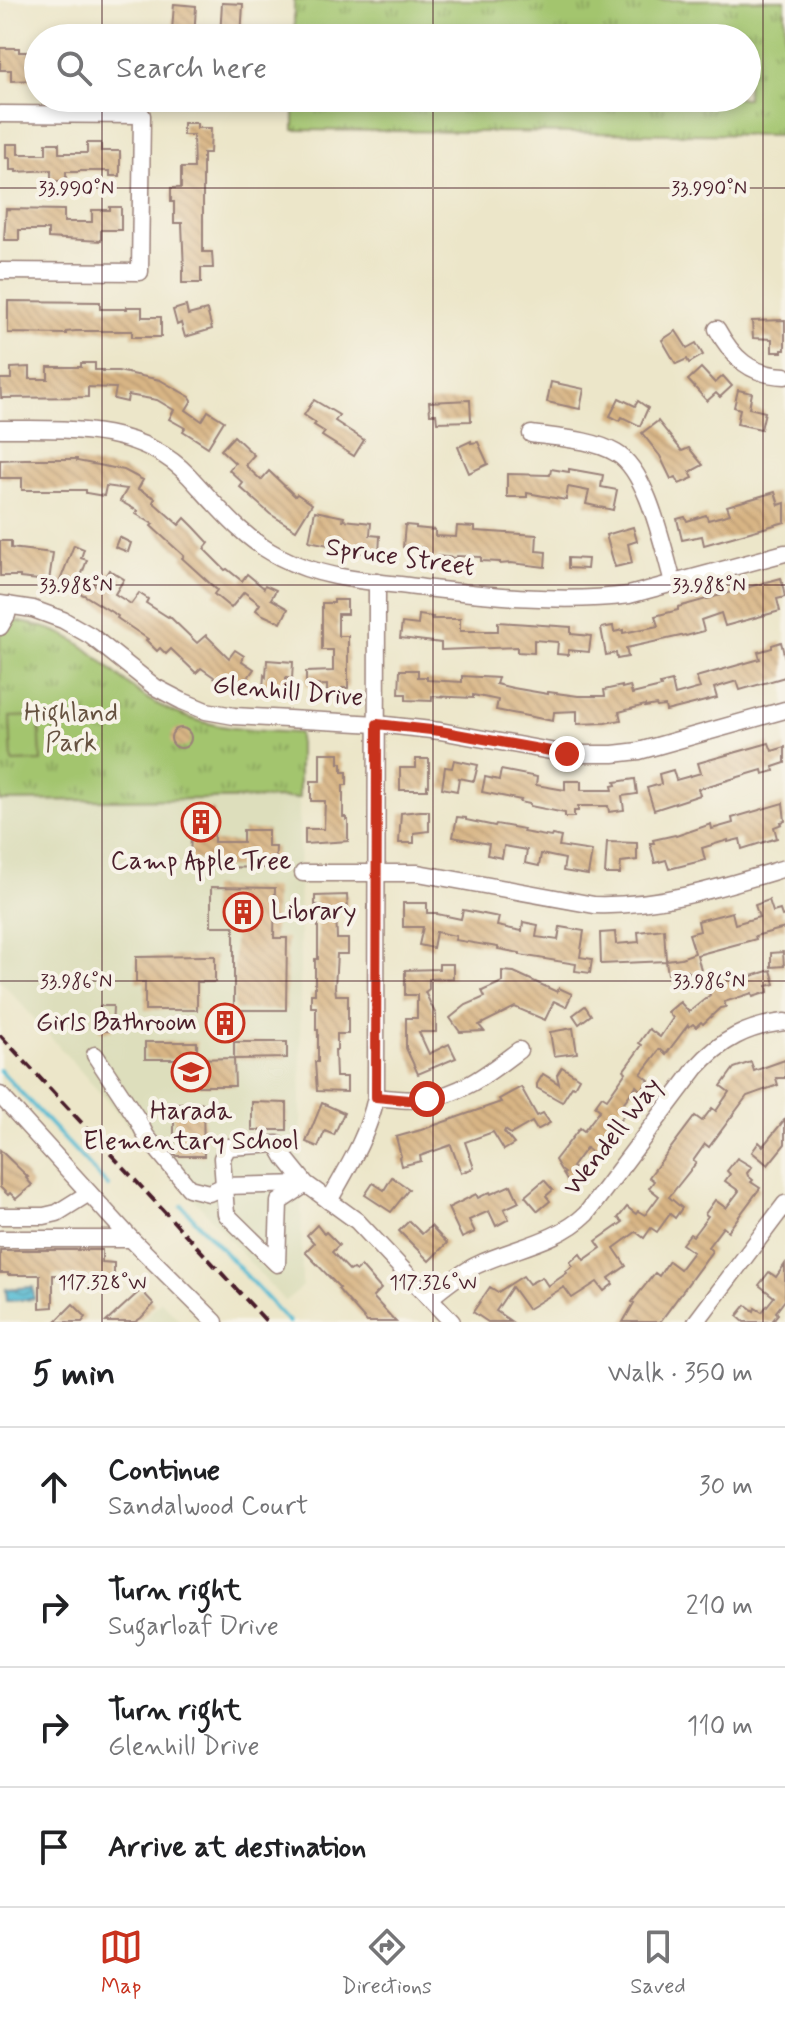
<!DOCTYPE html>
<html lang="en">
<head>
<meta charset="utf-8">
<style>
  body { margin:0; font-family:Mynerve,sans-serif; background:#f2f2f2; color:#202124 }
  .stop { position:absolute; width:24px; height:24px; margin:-18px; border:6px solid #c8321e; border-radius:50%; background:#fff }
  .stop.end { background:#c8321e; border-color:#fff; box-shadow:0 2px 8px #0008 }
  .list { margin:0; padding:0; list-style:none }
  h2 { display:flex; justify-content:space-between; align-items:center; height:104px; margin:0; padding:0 32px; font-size:34px }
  h2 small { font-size:26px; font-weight:400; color:#757577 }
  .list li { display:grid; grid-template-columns:52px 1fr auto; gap:24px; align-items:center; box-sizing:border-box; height:120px; padding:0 32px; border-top:2px solid #e0e0e0 }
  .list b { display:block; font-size:30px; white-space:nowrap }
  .list p { margin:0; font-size:26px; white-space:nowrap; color:#757577 }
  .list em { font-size:26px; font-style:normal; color:#757577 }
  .icon { flex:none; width:44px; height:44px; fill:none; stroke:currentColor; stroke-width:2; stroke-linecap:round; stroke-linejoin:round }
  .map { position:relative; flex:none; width:785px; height:1322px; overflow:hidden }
  .search { position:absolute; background:#fff; box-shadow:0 4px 12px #0003; left:24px; right:24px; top:24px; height:88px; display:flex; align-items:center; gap:20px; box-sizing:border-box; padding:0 28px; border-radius:44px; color:#757577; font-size:30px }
  .sheet { height:584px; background:#fff }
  nav { display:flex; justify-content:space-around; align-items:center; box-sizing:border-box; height:112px; border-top:2px solid #e0e0e0; background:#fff; font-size:22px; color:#757577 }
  nav a { display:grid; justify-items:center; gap:4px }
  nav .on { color:#c8321e }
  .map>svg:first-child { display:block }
</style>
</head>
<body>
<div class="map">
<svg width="785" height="1322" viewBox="0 0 785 1322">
  <defs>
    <pattern id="park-tufts" width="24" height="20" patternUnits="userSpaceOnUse" patternTransform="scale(2)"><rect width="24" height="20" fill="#a3c56e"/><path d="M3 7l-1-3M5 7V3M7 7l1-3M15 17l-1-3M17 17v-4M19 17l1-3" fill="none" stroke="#879f5b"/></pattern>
    <pattern id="water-waves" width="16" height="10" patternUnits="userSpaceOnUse" patternTransform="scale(2)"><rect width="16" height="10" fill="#55bbd3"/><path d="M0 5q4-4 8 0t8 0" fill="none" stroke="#4897ab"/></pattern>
    <pattern id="building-back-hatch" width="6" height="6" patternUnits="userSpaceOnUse" patternTransform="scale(2)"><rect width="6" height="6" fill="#d8b585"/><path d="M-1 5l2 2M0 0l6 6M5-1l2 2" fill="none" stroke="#bb9b73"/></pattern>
  </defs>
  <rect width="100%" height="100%" fill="#f7f3e8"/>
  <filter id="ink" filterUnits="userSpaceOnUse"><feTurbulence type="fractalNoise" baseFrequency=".0125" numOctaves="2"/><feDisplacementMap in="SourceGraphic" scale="16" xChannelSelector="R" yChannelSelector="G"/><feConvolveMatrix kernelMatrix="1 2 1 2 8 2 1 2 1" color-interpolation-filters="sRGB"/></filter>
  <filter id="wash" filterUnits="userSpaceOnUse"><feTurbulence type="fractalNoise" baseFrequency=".006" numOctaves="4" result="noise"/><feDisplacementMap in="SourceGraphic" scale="32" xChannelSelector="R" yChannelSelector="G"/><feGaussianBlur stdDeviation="1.8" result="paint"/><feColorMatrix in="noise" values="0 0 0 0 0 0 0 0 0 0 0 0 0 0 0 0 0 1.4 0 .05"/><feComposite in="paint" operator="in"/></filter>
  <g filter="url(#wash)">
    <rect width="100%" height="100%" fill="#ece6c9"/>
    <g fill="#dddebc">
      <path d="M299,798L302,1286L285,1302L0,980V801Z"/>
      <path d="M161,1301L181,1322H140Z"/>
    </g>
    <g fill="url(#park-tufts)" stroke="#76724c" stroke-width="2">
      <path d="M294,0H785V135L294,130V98H747V38H294Z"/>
      <path d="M0,618C26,623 54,627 77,642C104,660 126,687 155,703C202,729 246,730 299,733V798L0,801Z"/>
    </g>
    <path fill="#a3c56e" stroke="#76724c" stroke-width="2" d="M39,716L41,761L12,762L10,717Z"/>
    <path fill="url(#water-waves)" stroke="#506d7f" stroke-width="2" d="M33,1287L34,1299L7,1301L6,1289Z"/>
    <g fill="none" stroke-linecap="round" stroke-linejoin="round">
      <g stroke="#55bbd3" stroke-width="4">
        <path d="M0,1070L108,1186"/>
        <path d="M182,1206L289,1322"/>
      </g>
    </g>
    <g id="blocks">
      <g fill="url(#building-back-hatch)">
        <path d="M222,3L243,4L241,38L220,37Z"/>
        <path d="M174,4L196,6L194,38L179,37V32L172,31Z"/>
        <path d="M0,48H19V52H38V80L11,81V70H0Z"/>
        <path d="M183,123H197V128H211L210,153H203V252H212L213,268H201V283H182V271H184L182,223H174V202H171V188H181V168H194L193,135H183Z"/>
        <path d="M46,143H59V153H87V143H101V151H120V176H110V171H79V172H66V181H51V170L16,172V170H10V158H6V144H18V154H46Z"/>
        <path d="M110,207H121V230H101V241L48,238V230H19V240H4L6,209L64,210V222H92V210H110Z"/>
        <path d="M8,301L100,302V309H127V307H142V317H161V337H132V331H76L66,332V334L8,333Z"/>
        <path d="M186,306L188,315L207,310L212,329L185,337L181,323L177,325L173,310Z"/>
        <path d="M785,320V350H782V352H772V339L753,338L752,321Z"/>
        <path d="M676,331L687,348L696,343L703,355L689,363L687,359L676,364L662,340Z"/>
        <path d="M81,363H95V370H103V371H118L160,380L190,397L192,400L186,410L202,421L208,411L224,421L208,447L183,431L185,428L169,419L174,410L157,400L128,395L127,402L114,399L116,388L88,387V397L1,398L0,379H11V368L30,367V379H48V367H81Z"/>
        <path d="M701,368L715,383L723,376L732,386L720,397L716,393L707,401L688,380Z"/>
        <path d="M551,382L584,389L580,409L547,402Z"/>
        <path d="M738,390L752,393L749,408L765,412L761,429L737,424L740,409L734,407Z"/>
        <path d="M619,398L635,406L638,401L648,408L640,426L622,417L620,421L610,416Z"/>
        <path d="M314,400L339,415L335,421L364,440L354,456L322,436L325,432L314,425L316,423L304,415Z"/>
        <path d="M470,400L471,421L437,422L436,414H430L429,402Z"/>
        <path d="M658,421L682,451L689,448L703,465L690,472L693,478L679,484L676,477L671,479L660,456L642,433Z"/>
        <path d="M234,436L254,455L245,465L261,480L269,471L295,496L297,494L312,504L296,530L270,514L240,487L243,483L229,470L235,463L221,450Z"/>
        <path d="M471,441V443L478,442L488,464L469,473L458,447Z"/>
        <path d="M25,459H77V461L124,470L143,480L138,489L155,498L153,502L179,525L185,518L194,527L209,543L204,549L225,570L227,569L242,581L247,574L264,588L265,585L276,590L271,599L288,609L281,623L261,614L256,610L260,604L244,592L231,608L214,594L217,590L182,558L184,556L151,526L153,524L136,514L138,511L120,501L127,489L106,486L104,496L86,493V490H22V478H0V460Z"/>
        <path d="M551,469L569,472V469L603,475L601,487L617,490L613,510L586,504L589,491L568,487L566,500L527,493V497H507V474L550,475Z"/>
        <path d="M775,492L779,505L785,503V522L704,545L702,536L682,540L677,519L685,517L687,521L706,515L708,520L730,514L727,506Z"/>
        <path d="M315,511L344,517L343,520L371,523L370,535L380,536L379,554L348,552V549L309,541Z"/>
        <path d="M405,525L416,526V528L435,530V536L456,537L457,526L475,527V531L537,535L536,551L546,552L545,567L511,563L500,564V562L481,561V557L457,556L456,558L437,556V559L423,558L424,548L403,547Z"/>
        <path d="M633,527L637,541L628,544L632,563L615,567L606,535Z"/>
        <path d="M119,537L131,543L128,552L115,547Z"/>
        <path d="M0,541H11V548L53,553L49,581L20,578V576H0Z"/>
        <path d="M74,545L84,549L81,558L87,560L80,579L99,587L109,570L124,579L115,594L131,604L139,593L148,599L146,603L168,617L169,616L197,643L206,635L229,658L235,650L244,656L242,661L254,669L244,683L238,678L231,689L201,668L196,673L171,649L166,654L160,648L157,651L146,640L148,639L117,618L118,616L84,595L58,586Z"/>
        <path d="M568,558L588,559L587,569L568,568Z"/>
        <path d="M781,578L785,597L777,599L780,611L725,626L721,613L701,620L704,631L686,636L685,635L626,648L628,657L617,659L616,653L606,655L601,628L613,626L614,632L623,630V633L658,626L655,616L678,610V607Z"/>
        <path d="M334,600H347V614H338V636H348V688H342V698H327V685L306,686V672L333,671V650H322V603H334Z"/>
        <path d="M419,615L433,617L432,619H460V631H498V622L571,627V634L591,636L589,652L569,650L568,655L557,654L558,642L534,640V653L517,652V647L441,650V643L400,638L402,623L418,625Z"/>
        <path d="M781,642L785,658V677L740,690L737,681L714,688L717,698L666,711L665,706L657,707L656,705L645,707V705L619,712L621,720L605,723L577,724V711L554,712L553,721L496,710L498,700L473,695V698L432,696V701L406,700V694H399L400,670H418V677H427V680L462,682V676L498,678L496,684L513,688L548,694V692L578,696H605L604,690L622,686V688L630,686L632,694L661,687L660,684L672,681L675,695L700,688L696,677L760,659L758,652L772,648V645Z"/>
        <path d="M267,660L293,662L292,679L286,678V691L263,689L264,675L266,677Z"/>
        <circle cx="181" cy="738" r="10"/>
        <path d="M769,743L772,751L785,747V763L773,767L774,771L763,774L762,770L698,789L700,795L654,810L647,788L661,784L659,774L673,770L676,780L701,773L698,763Z"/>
        <path d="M320,753H339V763H342V772H347V785H343V817H346V820H348V841L305,844V829H324L325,801H311V781H320Z"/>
        <path d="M416,759H429V786L427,785V790H400V768H416Z"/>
        <path d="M454,760L478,765L474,781L459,778L457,791L442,788L445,767L452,768Z"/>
        <path d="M501,770L537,777L536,785L565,790V781H581V790H613L612,786L616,785L615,782L635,779L637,794L622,796L624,810L609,812L608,806H578V811H574V817H565V813L530,806V804L520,802L521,800L482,792L485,777L499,780Z"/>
        <path d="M783,803L785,821L781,822L782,824L774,827L777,838L742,849L740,839L728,842V840L702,848L705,860L669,869L666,860L655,863L650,843H654L653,840L675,835L676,836L711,824L712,829L733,823L732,818Z"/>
        <path d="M188,809H214V842H243V830H268V847H276L275,868L204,867V860H190L191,835H188Z"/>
        <path d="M420,811H429V831L414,833V843H399L401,813Z"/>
        <path d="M457,817L466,818V820L495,826L496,824L524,829L523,832L551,837L552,835L561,837L559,846L592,851L588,875L563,871L565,859L541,854L539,866L525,863L527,850L504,846L502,858L487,855L489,844L453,837Z"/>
        <path d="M607,842L637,843V860L621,862L620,874H605Z"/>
        <path d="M211,887L275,888L274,938H287L286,1010H234V926H211Z"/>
        <path d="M347,895L348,910H336L337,939H348V954H337L335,987L336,995H348V1034H337V1050H335L336,1077H347V1092L317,1091L315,1062H318V1030H316V1007H311V994H315V959H318V905H315V896Z"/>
        <path d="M769,900L773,912L780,910L782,916L785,915V928L755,936L756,939L697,955L701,970L689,973L688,971L668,974L666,961L601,964L600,933L615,932L616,944L639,942L638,932L664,929L666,960L681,958L695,953L689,934L700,931L698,921L732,912L735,924L759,917L755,905Z"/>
        <path d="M403,903H427V913H437V914L461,919L463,910L499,917L497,926L522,931L523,922L538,925L536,937L558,940L560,927L584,931L580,957L592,959L590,973L575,971L576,964L520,955V953L498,949V947L455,940L456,936L436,932L433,948L419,945L423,927H403Z"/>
        <path d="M783,952L784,966L771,967V953Z"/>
        <path d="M202,956H215V982H197V1010H145V982H136V957Z"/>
        <path d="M439,964H453V978L429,979V989L425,992L436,1015V1032H419L429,1054L449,1044L456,1058L418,1074L406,1048V1018H417V995H405V970L439,969Z"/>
        <path d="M771,970L775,984L767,986L768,992L753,997L752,993L724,1002L726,1007L720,1008L703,1024L701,1022L696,1027L693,1024L689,1027L688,1025L666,1054L660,1049L641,1074L649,1080L641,1091L636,1086L619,1109L625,1113L618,1123L614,1119L597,1141L602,1145L595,1155L586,1148L572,1167L581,1174L571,1187L563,1174L565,1173L561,1170L555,1160L580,1128L584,1131L600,1110L595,1106L602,1096L607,1099L626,1072L624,1070L642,1045L639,1043L649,1029L660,1037L673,1018L668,1012L680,1002L689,1012L710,995L706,983L736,973L738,980Z"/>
        <path d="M502,971L514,972L557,992L559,988L572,994L566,1007L554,1001L545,1020L515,1007L479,1025L484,1031L460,1032L450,1018L466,1005L485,997L482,991L502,982Z"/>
        <path d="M100,1006H113L112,1031H99Z"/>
        <path d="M585,1006L591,1015L579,1024L573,1015Z"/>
        <path d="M573,1028L577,1053L554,1056L550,1032Z"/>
        <rect x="145" y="1042" width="52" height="17"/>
        <path d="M234,1042H287V1058L234,1059L235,1086H198L197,1059L234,1058Z"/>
        <path d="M785,1060V1078H776L778,1085L747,1096L709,1147L705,1144L693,1161L696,1163L669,1197L682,1208L675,1218L670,1214L657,1232L651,1228L644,1238L636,1232L614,1248L626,1266L609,1278L613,1284L604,1291L597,1282L572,1298L564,1287L528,1309L512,1287L496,1311L512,1322H488L473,1312L490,1287L498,1292L523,1276L529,1284L542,1277L548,1286L567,1273L566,1271L573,1266L570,1262L580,1254L584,1260L601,1248L596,1241L623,1222L618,1218L627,1207L636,1214L638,1211L645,1215L659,1196L649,1188L654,1181L649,1177L695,1116L702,1121L712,1108L716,1111L729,1092L721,1086L734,1068L751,1062L754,1071Z"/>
        <path d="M562,1067L579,1078L574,1087L572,1086L562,1102L537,1088V1084L543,1074L559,1084L557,1075Z"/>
        <path d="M521,1087L537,1116L543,1113L550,1123L537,1130L532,1122L511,1134L505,1130L504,1132L514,1144L504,1150L493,1132L465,1142L474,1168L461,1173L451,1145L420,1156L421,1161L401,1166L399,1157L401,1156L396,1137L421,1130L501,1102L499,1099Z"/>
        <path d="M252,1102L287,1103V1130H252Z"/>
        <path d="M174,1103H203L204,1156H177L174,1153Z"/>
        <path d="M322,1103L344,1113L334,1135L325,1131L318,1147L306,1142Z"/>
        <path d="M785,1119V1144L768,1165L752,1152L759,1142L763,1146Z"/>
        <path d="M0,1150L28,1177L26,1178L32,1185L16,1199L10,1193L8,1195L0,1187Z"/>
        <path d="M737,1158L752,1167L747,1173L748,1176L753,1180L751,1182L760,1188L728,1231L723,1227L708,1247L712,1251L660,1322H623L634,1303L632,1302L655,1273L659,1276L669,1261L680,1269L693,1252L682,1244L690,1234L693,1236L708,1216L705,1214L715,1200L726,1208L739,1191L725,1181L730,1174L727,1171Z"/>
        <path d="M392,1177L409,1189L391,1212L365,1195L373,1183L384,1190Z"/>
        <path d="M544,1180L553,1190L546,1196L550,1201L538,1211L525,1196Z"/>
        <path d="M511,1185L519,1202L504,1209L509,1219L496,1226L489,1211L469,1220L475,1232L462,1238L448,1208L476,1194L478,1198L490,1192L491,1194Z"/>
        <path d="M409,1221L422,1234L431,1226L447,1243L429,1261L399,1231Z"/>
        <path d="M317,1225L324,1234L326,1232L339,1245L332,1252L350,1271L353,1269L356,1271L361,1266L381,1289L373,1297L396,1322H367L338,1289L340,1288L305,1252L314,1243L307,1235Z"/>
        <path d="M0,1250H102V1262L114,1263V1288H101V1278H94V1276L53,1275V1307L40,1308V1275H8V1273H0Z"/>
        <path d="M785,1264V1300L776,1312L778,1314L773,1320L776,1322H744L737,1316L746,1305L754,1311L755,1308L762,1312L774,1297L759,1285L769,1272L776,1277Z"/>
        <path d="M141,1290L154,1304L141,1318L135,1322H106Z"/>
        <path d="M73,1304L86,1317L82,1322H55Z"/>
      </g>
    </g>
  </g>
  <g filter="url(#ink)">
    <use href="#blocks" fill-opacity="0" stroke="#9b827a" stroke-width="2"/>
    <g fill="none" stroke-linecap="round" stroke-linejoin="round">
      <g stroke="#9b827a" stroke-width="19">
        <g id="minor">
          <path d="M0,114L142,115L140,272L0,271"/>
          <path d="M717,329C733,358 750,375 785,376"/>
          <path d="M0,429C66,429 140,424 189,476C218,507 242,538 280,557C322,579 369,581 416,587C486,595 559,604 629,595L785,553"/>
          <path d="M531,434C559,438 592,439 616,453C648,471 663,548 673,582"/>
          <path d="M0,604L33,609L63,620L91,636L155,687L182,701L206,711L234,716L377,724L440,731L567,754H613L639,751L785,710"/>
          <path d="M0,627L7,615L9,605"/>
          <path d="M303,873H418L594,905C660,907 722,887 785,868"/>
          <path d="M95,1055L138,1120L146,1136L189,1188L209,1193L224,1186L305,1184"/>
          <path d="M0,1095L131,1239L215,1322"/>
          <path d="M376,1097C393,1099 409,1101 426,1099C462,1095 491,1071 519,1050"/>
          <path d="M306,1184L279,1202L277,1264L226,1214L222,1158L228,1147L277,1144L285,1158L306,1184L357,1221L452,1322"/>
          <path d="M329,1201C348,1167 368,1136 376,1097L377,582"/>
          <path d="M0,1216H44L57,1213L89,1193"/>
          <path d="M0,1239H131"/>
          <path d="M430,1298C445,1286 460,1273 477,1265C513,1248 557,1242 586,1214L696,1068C721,1040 747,1026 785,1022"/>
          <path d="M696,1322L785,1204"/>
        </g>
      </g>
      <use href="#minor" stroke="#fff" stroke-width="16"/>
      <path stroke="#4a1f2b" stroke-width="4" stroke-dasharray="12 6" stroke-linecap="butt" d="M0,1035L267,1322"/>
    </g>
  </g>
  <g fill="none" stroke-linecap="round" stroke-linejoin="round" filter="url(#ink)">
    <path stroke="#c8321e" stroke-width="10" d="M427,1099L408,1100L376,1097L377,724L440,731L567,754"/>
  </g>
  <path fill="none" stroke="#4a1f2b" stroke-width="2" stroke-opacity="0.45" d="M102,0V38M433,0V38M763,0V1322M102,98V1322M433,98V1322M0,188H785M0,585H785M0,981H785"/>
  <defs>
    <g id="building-ring" transform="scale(2)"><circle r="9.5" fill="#f7f3e8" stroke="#c8321e" stroke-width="1.5"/><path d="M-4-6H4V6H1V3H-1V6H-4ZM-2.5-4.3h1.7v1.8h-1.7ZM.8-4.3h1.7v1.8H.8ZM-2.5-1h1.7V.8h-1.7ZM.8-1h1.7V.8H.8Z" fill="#c8321e"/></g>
    <g id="school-ring" transform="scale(2)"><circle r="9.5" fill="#f7f3e8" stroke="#c8321e" stroke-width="1.5"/><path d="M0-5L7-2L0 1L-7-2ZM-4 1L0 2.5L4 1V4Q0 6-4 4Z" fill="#c8321e"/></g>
  </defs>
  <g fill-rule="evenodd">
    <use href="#building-ring" x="201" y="822"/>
    <use href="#building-ring" x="243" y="912"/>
    <use href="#building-ring" x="225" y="1023"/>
    <use href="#school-ring" x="191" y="1072"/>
  </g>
  <g text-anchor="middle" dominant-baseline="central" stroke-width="8" stroke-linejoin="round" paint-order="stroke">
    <g font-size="26" fill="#4a1f2b" stroke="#f7f3e8">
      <text transform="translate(400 558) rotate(8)">Spruce Street</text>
      <text transform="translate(288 692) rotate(5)">Glenhill Drive</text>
      <text transform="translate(613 1137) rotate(-52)">Wendell Way</text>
    </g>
    <g font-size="26" fill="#65513f" stroke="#f7f3e8">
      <text x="71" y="714">Highland<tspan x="71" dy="30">Park</tspan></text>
    </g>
    <g font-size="26" fill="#4a1f2b" stroke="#f7f3e8">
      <text x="201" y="862">Camp Apple Tree</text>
      <text x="271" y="912" text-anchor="start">Library</text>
      <text x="197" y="1023" text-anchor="end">Girls Bathroom</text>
      <text x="191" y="1112">Harada<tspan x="191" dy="30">Elementary School</tspan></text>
    </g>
  </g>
  <g font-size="20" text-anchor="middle" fill="#4a1f2b" stroke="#f7f3e8" stroke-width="8" stroke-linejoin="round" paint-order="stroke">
    <text x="76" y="195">33.990°N</text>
    <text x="709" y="195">33.990°N</text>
    <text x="76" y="592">33.988°N</text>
    <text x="709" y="592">33.988°N</text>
    <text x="76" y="988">33.986°N</text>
    <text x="709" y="988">33.986°N</text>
    <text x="102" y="1289">117.328°W</text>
    <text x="433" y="1289">117.326°W</text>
  </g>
</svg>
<div class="stop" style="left:427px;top:1099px"></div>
<div class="stop end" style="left:567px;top:754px"></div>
<div class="search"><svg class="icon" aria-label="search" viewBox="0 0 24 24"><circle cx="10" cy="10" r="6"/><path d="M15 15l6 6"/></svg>Search here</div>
</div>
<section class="sheet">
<h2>5 min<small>Walk · 350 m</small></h2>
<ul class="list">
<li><svg class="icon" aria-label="ahead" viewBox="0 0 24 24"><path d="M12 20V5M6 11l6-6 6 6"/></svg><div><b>Continue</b><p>Sandalwood Court</p></div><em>30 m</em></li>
<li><svg class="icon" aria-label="right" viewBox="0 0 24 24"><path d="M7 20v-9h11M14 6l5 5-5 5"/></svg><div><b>Turn right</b><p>Sugarloaf Drive</p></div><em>210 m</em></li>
<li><svg class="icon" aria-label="right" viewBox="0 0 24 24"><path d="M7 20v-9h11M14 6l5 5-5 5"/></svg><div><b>Turn right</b><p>Glenhill Drive</p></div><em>110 m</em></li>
<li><svg class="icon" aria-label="arrive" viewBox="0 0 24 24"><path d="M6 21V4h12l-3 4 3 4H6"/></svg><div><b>Arrive at destination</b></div></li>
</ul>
</section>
<nav>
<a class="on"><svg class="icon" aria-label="map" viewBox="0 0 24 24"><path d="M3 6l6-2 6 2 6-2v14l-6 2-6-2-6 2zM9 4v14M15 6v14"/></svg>Map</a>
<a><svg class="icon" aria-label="directions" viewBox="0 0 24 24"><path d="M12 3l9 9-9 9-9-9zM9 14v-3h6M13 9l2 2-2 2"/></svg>Directions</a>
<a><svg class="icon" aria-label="saved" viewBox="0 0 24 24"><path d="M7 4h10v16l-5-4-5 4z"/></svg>Saved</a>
</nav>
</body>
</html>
